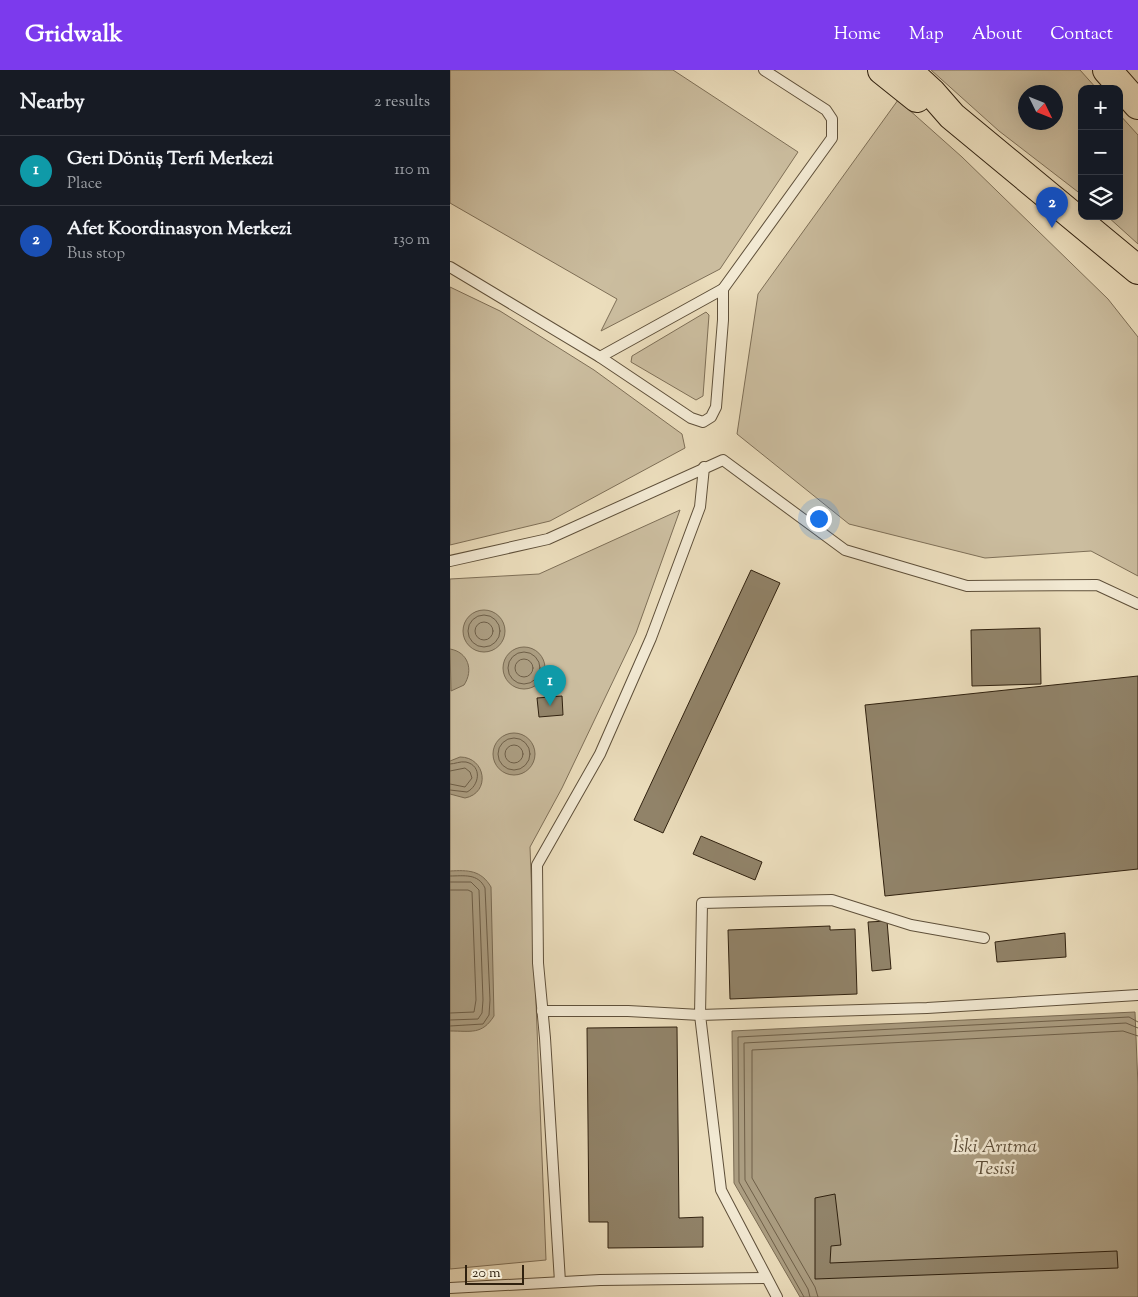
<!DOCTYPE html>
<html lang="en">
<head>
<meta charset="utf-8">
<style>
  body { margin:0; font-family:"Sorts Mill Goudy",serif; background:#20242c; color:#f1f3f6 }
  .controls { position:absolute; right:15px; top:15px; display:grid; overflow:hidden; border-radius:10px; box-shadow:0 5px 20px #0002 }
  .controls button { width:45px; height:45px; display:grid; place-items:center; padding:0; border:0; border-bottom:1px solid #363941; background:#171b24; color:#f1f3f6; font:25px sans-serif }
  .compass { position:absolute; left:568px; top:15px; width:45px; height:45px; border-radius:50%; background:#171b24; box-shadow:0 5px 20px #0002; rotate:133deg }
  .scale { position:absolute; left:15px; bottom:12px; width:59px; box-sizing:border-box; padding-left:5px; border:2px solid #30210f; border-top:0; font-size:14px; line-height:18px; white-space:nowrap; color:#30210f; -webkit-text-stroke:4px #f2e9d3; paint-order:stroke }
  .you { position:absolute; left:368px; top:448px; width:18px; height:18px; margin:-12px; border:4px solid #fff; border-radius:50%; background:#1a73e8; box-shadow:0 0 0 8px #1a73e833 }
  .badge { display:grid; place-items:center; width:32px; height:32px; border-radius:50%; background:#7c3aed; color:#fff; font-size:16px; font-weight:700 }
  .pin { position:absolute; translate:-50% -41px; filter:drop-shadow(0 1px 2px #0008) }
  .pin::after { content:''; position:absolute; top:26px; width:18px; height:15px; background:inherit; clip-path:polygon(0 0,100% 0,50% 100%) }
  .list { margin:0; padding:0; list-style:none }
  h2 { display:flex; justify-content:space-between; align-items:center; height:65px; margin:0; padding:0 20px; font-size:21px }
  h2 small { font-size:16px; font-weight:400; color:#9ea1a6 }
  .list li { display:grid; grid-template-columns:32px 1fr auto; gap:15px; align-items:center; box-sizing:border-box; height:70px; padding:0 20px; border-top:1px solid #363941 }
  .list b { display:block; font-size:19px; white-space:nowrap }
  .list p { margin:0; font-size:16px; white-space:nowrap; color:#9ea1a6 }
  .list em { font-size:16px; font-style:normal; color:#9ea1a6 }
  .icon { flex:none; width:28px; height:28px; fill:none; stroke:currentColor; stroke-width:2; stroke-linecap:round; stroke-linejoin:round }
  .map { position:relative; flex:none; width:688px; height:1227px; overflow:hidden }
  header { display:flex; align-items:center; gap:30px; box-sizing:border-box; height:70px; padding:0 25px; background:#7c3aed; color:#fff }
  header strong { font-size:24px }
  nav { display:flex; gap:28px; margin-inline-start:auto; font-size:18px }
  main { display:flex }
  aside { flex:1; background:#171b24 }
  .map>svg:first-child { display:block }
</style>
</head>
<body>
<header>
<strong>Gridwalk</strong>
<nav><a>Home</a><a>Map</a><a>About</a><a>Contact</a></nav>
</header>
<main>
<aside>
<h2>Nearby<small>2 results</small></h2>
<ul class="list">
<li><span class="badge" style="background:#0f9aa8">1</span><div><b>Geri Dönüş Terfi Merkezi</b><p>Place</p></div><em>110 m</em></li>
<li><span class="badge" style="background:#1a4fb4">2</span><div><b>Afet Koordinasyon Merkezi</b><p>Bus stop</p></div><em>130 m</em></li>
</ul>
</aside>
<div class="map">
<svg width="688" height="1227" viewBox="0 0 688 1227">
  <rect width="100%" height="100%" fill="#ebddbc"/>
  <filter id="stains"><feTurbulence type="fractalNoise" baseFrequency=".004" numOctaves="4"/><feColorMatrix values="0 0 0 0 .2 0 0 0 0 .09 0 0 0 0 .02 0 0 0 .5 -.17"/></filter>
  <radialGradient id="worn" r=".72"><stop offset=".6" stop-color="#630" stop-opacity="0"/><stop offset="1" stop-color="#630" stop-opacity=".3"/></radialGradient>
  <g fill="#cbbd9f" stroke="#7e6f57" fill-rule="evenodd">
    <path d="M0,0H223L348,82L270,199L151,261L167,229L0,133Z"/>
    <path d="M481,0H630L647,19H632V125L549,61ZM606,22V52H576V22Z"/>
    <path d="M448,30L512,87L658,229L688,267V506L641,481L535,488L399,454L287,364L308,224Z"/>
    <path d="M669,44L688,65V174L657,146H669Z"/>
    <path d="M0,217L50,241L144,300L232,364L235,378L100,451L0,475Z"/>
    <path d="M256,242L259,245L253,326L246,330L181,292L182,286Z"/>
    <path d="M230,440L186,563L112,718L80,777L96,1190L0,1199V509L89,504Z"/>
  </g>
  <g fill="#ab9d81" stroke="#7a6b53">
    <circle cx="34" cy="561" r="21"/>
    <circle cx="74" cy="598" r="21"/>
    <path d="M0,579C18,582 24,600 14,615L1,621Z"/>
    <circle cx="64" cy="684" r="21"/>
    <path d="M10,687C36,687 41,723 15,728L0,724V691Z"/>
    <path d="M0,801C18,800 31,800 41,817L44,946C32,965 21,961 0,961Z"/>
    <path d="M685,942L688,1016V1227H350L284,1113L282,961Z"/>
  </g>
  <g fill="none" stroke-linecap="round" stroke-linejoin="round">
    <g stroke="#6e5f48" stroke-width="1">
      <circle cx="34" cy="561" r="16"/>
      <circle cx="34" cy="561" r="9"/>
      <circle cx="74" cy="598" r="16"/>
      <circle cx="74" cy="598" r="9"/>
      <circle cx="64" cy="684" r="16"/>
      <circle cx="64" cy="684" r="9"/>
      <path d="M0,694C5,694 10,691 16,692C33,696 29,716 17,722L0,720"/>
      <path d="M0,701L15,698L20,702L22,708L15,717L0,714"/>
      <path d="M0,806C14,806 28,803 35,818L40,930L39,945L33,954L0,956"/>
      <path d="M0,812H21L29,820L33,930L32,943L28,949L0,950"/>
      <path d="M0,820H18L22,822L26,930L24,942L0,943"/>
      <path d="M354,1227L289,1112L288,967L679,947L688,952"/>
      <path d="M360,1227L358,1219L295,1110L294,973L676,953L688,958"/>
      <path d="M368,1227L365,1217L302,1108V980L673,961L688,966"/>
    </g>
  </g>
  <g fill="#918369" stroke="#30210f">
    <path d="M301,500L330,513L213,763L184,750Z"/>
    <path d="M590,558L591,614L522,616L521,560Z"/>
    <path d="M688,606V799L435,826L415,635Z"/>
    <path d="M112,626L113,645L89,647L87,628Z"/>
    <path d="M251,766L312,792L305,810L243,784Z"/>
    <path d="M437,851L441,899L422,901L418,852Z"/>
    <path d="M380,856V860L405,859L407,924L280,929L278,860Z"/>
    <path d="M615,863L616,887L547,892L545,872Z"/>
    <path d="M227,957L229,1148L253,1147V1177L158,1178V1152H139L137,958Z"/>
    <path d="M385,1124L391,1175L381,1176L380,1193L667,1181L668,1198L365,1209V1128Z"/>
  </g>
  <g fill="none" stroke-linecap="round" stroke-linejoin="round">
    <g stroke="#5f503a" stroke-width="12">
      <g id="service">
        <path d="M0,197L150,287L241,348L253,352L261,347L266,337L273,250V219L382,68V49L376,40L314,0"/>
        <path d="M150,287L273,219"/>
        <path d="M0,491L98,469L273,390L395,480L517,516L647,515L688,534"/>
        <path d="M92,941H178L250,945L252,833L382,830L461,855L534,868"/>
        <path d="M110,1212L95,968L88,893L87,795L150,684L201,568L250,437L254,397"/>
        <path d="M0,1218L150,1210L315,1208"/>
        <path d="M327,1227L271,1120L250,945L477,938L688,925"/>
      </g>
    </g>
    <g stroke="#30210f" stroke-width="30">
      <g id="motorway">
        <path d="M432,0L467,28"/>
        <path d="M457,0L481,22L502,46L688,200"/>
        <path d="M657,0L688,35"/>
      </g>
    </g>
    <use href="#service" stroke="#f2e9d3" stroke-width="10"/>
    <use href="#motorway" stroke="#ebddbc" stroke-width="28"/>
  </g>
  <g text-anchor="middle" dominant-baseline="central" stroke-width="5" stroke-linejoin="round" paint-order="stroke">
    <g font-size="19" font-style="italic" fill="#5b4c37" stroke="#f2e9d3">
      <text x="545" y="1077">İski Arıtma<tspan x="545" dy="22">Tesisi</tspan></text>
    </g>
  </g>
  <rect width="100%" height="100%" filter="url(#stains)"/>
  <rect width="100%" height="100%" fill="url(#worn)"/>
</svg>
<div class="controls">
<button>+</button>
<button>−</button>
<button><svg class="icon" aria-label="layers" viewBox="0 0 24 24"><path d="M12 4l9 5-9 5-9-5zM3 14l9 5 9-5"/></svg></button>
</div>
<svg class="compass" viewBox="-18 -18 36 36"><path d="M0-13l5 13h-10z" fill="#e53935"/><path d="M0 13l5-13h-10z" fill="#9ea1a6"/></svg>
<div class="scale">20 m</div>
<div class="you"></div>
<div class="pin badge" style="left:100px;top:636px;background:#0f9aa8">1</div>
<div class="pin badge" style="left:602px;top:158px;background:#1a4fb4">2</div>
</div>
</main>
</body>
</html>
